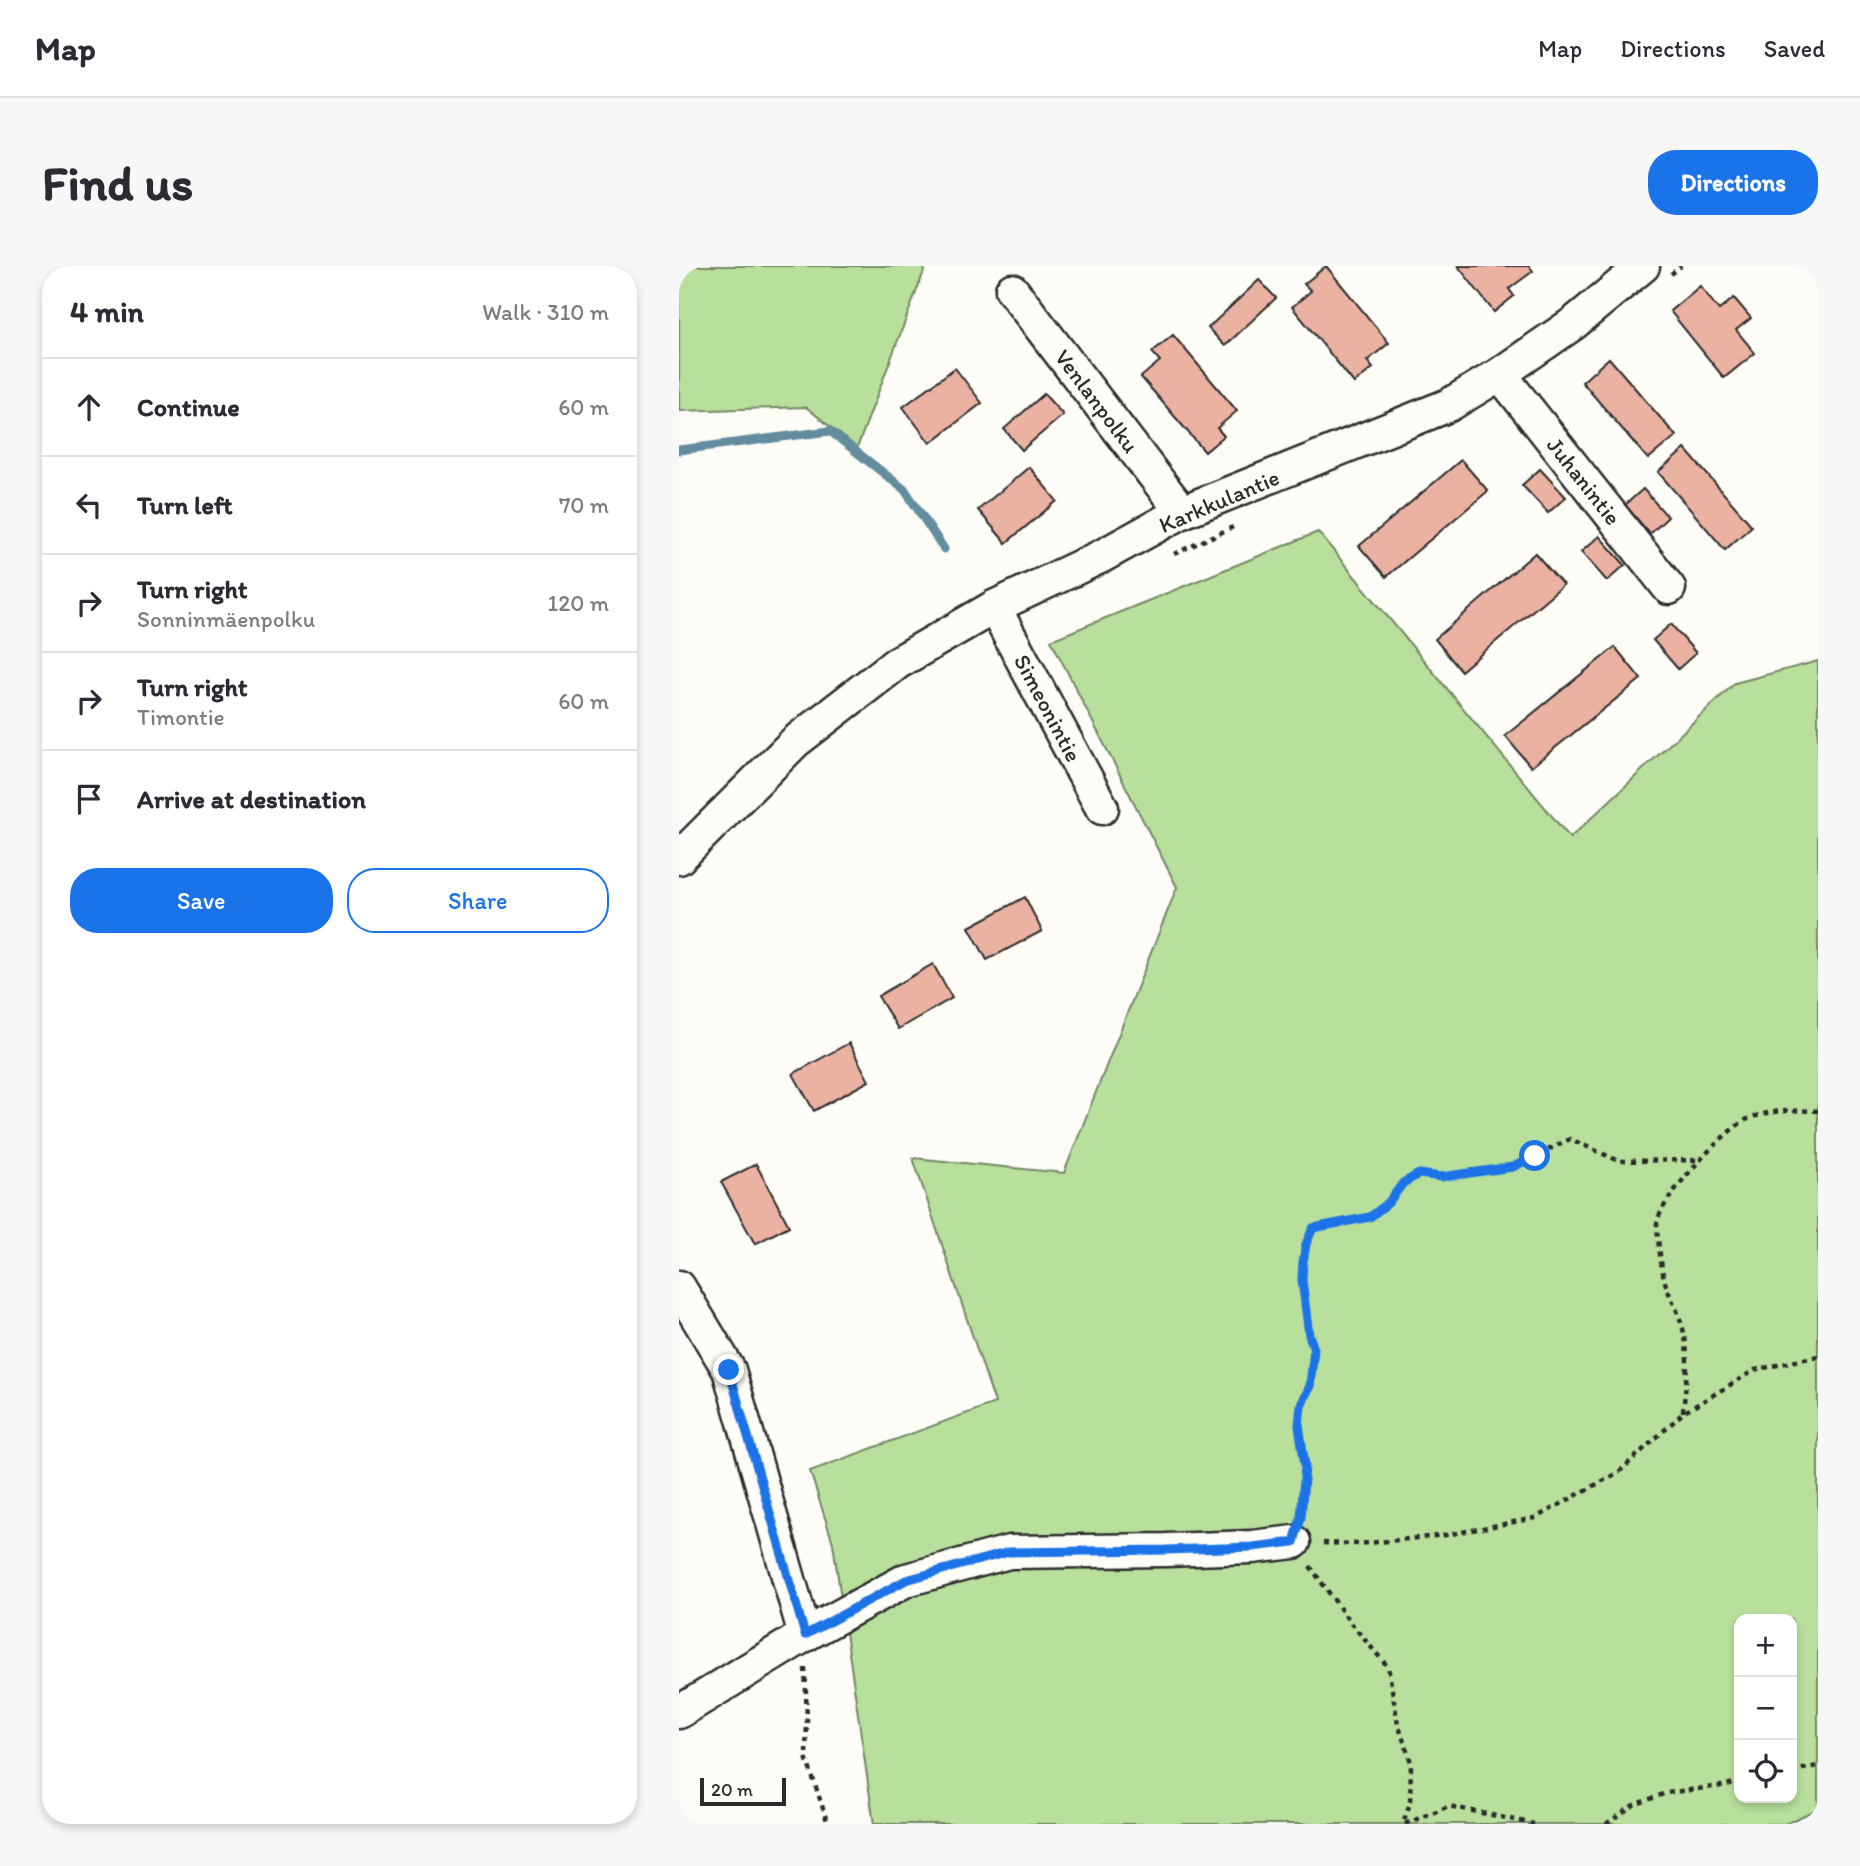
<!DOCTYPE html>
<html lang="en">
<head>
<meta charset="utf-8">
<style>
  body { margin:0; font-family:Itim,sans-serif; background:#f7f7f7; color:#2b2b33 }
  .controls { position:absolute; right:21px; bottom:21px; display:grid; overflow:hidden; border-radius:14px; box-shadow:0 4px 10px #0003 }
  .controls button { width:63px; height:63px; display:grid; place-items:center; padding:0; border:0; border-bottom:2px solid #e1e1e2; background:#fff; color:#2b2b33; font:35px sans-serif }
  .scale { position:absolute; left:21px; bottom:18px; width:86px; box-sizing:border-box; padding-left:7px; border:4px solid #2b2b2b; border-top:0; font-size:19px; line-height:24px; white-space:nowrap; color:#2b2b2b; -webkit-text-stroke:5px #fdfcf7; paint-order:stroke }
  .stop { position:absolute; width:21px; height:21px; margin:-16px; border:5px solid #1a73e8; border-radius:50%; background:#fff }
  .stop.end { background:#1a73e8; border-color:#fff; box-shadow:0 2px 7px #0008 }
  .list { margin:0; padding:0; list-style:none }
  h2 { display:flex; justify-content:space-between; align-items:center; height:91px; margin:0; padding:0 28px; font-size:30px }
  h2 small { font-size:23px; font-weight:400; color:#7c7c81 }
  .list li { display:grid; grid-template-columns:46px 1fr auto; gap:21px; align-items:center; box-sizing:border-box; height:98px; padding:0 28px; border-top:2px solid #e1e1e2 }
  .list b { display:block; font-size:26px; white-space:nowrap }
  .list p { margin:0; font-size:23px; white-space:nowrap; color:#7c7c81 }
  .list em { font-size:23px; font-style:normal; color:#7c7c81 }
  .actions { display:flex; gap:14px; padding:21px 28px }
  .actions a { flex:1; padding:16px 0; border:2px solid #1a73e8; border-radius:28px; text-align:center; font-size:24px; color:#1a73e8 }
  .actions .main { background:#1a73e8; color:#fff }
  .icon { flex:none; width:38px; height:38px; fill:none; stroke:currentColor; stroke-width:2; stroke-linecap:round; stroke-linejoin:round }
  .map { position:relative; flex:none; width:1139px; height:1558px; overflow:hidden; border-radius:28px }
  header { display:flex; align-items:center; gap:42px; box-sizing:border-box; height:98px; padding:0 35px; background:#fff; border-bottom:2px solid #e1e1e2 }
  header strong { font-size:33px }
  nav { display:flex; gap:38px; margin-inline-start:auto; font-size:24px }
  .intro { display:flex; align-items:center; justify-content:space-between; box-sizing:border-box; height:168px; padding:0 42px }
  h1 { margin:0; font-size:49px }
  .button { padding:18px 32px; border-radius:28px; background:#1a73e8; color:#fff; font-size:24px; font-weight:700 }
  main { display:flex; gap:42px; padding:0 42px }
  aside { flex:1; background:#fff; border-radius:28px; box-shadow:0 4px 10px #0003 }
  .map>svg:first-child { display:block }
</style>
</head>
<body>
<header>
<strong>Map</strong>
<nav><a>Map</a><a>Directions</a><a>Saved</a></nav>
</header>
<div class="intro"><h1>Find us</h1><a class="button">Directions</a></div>
<main>
<aside>
<h2>4 min<small>Walk · 310 m</small></h2>
<ul class="list">
<li><svg class="icon" aria-label="ahead" viewBox="0 0 24 24"><path d="M12 20V5M6 11l6-6 6 6"/></svg><div><b>Continue</b></div><em>60 m</em></li>
<li><svg class="icon" aria-label="left" viewBox="0 0 24 24"><path d="M17 20v-9H6M10 6l-5 5 5 5"/></svg><div><b>Turn left</b></div><em>70 m</em></li>
<li><svg class="icon" aria-label="right" viewBox="0 0 24 24"><path d="M7 20v-9h11M14 6l5 5-5 5"/></svg><div><b>Turn right</b><p>Sonninmäenpolku</p></div><em>120 m</em></li>
<li><svg class="icon" aria-label="right" viewBox="0 0 24 24"><path d="M7 20v-9h11M14 6l5 5-5 5"/></svg><div><b>Turn right</b><p>Timontie</p></div><em>60 m</em></li>
<li><svg class="icon" aria-label="arrive" viewBox="0 0 24 24"><path d="M6 21V4h12l-3 4 3 4H6"/></svg><div><b>Arrive at destination</b></div></li>
</ul>
<div class="actions"><a class="main">Save</a><a>Share</a></div>
</aside>
<div class="map">
<svg width="1139" height="1558" viewBox="0 0 1139 1558">
  <rect width="100%" height="100%" fill="#fdfcf7"/>
  <filter id="ink" filterUnits="userSpaceOnUse"><feTurbulence type="fractalNoise" baseFrequency=".0143" numOctaves="2"/><feDisplacementMap in="SourceGraphic" scale="14" xChannelSelector="R" yChannelSelector="G"/><feConvolveMatrix kernelMatrix="1 2 1 2 8 2 1 2 1" color-interpolation-filters="sRGB"/></filter>
  <g filter="url(#ink)">
    <g fill="#b8e09c" stroke="#728664" stroke-width="2" fill-rule="evenodd">
      <path d="M0,0H247L178,182L127,141L0,145Z"/>
      <path d="M639,266L891,572L1056,417L1139,395V1543L1106,1558H195L154,1277L131,1205L316,1137L234,892L385,907L498,621L372,374ZM1060,1353H1113V1532H1060Z"/>
    </g>
    <g fill="none" stroke-linecap="round" stroke-linejoin="round">
      <path stroke="#638c9e" stroke-width="9" d="M0,184L151,165L226,224L265,283"/>
    </g>
    <g fill="#ebb2a2" stroke="#2b2b2b" stroke-width="2">
      <path d="M647,0L710,77L688,95L694,102L675,117L613,41L632,25L625,18Z"/>
      <path d="M779,0H850L854,5L830,23L835,30L815,46Z"/>
      <path d="M580,14L597,32L546,80L529,62Z"/>
      <path d="M1021,20L1040,44L1055,32L1072,52L1057,64L1076,87L1045,112L991,45Z"/>
      <path d="M494,69L558,145L538,162L545,170L526,186L462,111L481,95L473,86Z"/>
      <path d="M930,92L997,170L969,193L903,116Z"/>
      <path d="M276,102L303,137L251,177L224,141Z"/>
      <path d="M365,128L384,149L343,184L325,163Z"/>
      <path d="M1006,183L1073,260L1046,284L979,206Z"/>
      <path d="M782,194L809,225L707,311L680,280Z"/>
      <path d="M350,201L378,235L327,277L299,244Z"/>
      <path d="M861,203L887,231L869,247L843,219Z"/>
      <path d="M964,223L989,251L971,268L946,239Z"/>
      <path d="M920,270L946,299L928,315L902,286Z"/>
      <path d="M856,287L884,319L782,405L756,373Z"/>
      <path d="M992,358L1017,387L999,403L974,374Z"/>
      <path d="M936,381L962,413L852,501L826,470Z"/>
      <path d="M346,631L363,665L308,694L290,661Z"/>
      <path d="M254,698L273,732L219,763L199,730Z"/>
      <path d="M170,777L190,815L135,845L114,808Z"/>
      <path d="M77,898L110,960L76,978L42,916Z"/>
    </g>
    <g fill="none" stroke-linecap="round" stroke-linejoin="round">
      <g stroke="#2b2b2b" stroke-width="37">
        <g id="street">
          <path d="M333,24L503,246"/>
          <path d="M821,108L990,322"/>
          <path d="M315,341L423,542"/>
          <path d="M0,592L117,475L218,397L315,341L423,290L503,246L770,139L821,108L895,57L964,0"/>
          <path d="M0,1021L50,1104L126,1369"/>
          <path d="M0,1446L126,1369L227,1314L330,1286L487,1284L573,1281L615,1276"/>
        </g>
      </g>
      <g stroke="#2b2b2b" stroke-width="4.5" stroke-dasharray="5 5" stroke-linecap="butt">
        <path d="M992,8L1002,0"/>
        <path d="M495,288L554,261"/>
        <path d="M1004,1146C1007,1116 1012,1085 1002,1056C998,1042 990,1030 986,1016C983,1007 978,969 978,958C979,935 1048,860 1071,852C1093,844 1115,844 1139,845"/>
        <path d="M622,1248L626,1201L620,1159L622,1139L631,1120L634,1083L630,1069L623,1014L624,996L627,978L634,962L691,951L709,937L724,917L740,908L763,911L834,901L891,873L940,895L1022,894"/>
        <path d="M644,1277L680,1278L767,1269L856,1252L940,1206L1004,1147L1076,1104L1139,1090"/>
        <path d="M631,1300L670,1355L709,1401L719,1458L732,1496L731,1537L724,1558"/>
        <path d="M126,1402L128,1453L127,1491L149,1558"/>
        <path d="M1113,1505L1139,1500"/>
        <path d="M726,1558L770,1540L855,1558"/>
        <path d="M927,1558L955,1539L987,1527L1042,1520L1060,1516"/>
      </g>
      <use href="#street" stroke="#fdfcf7" stroke-width="32"/>
    </g>
  </g>
  <g fill="none" stroke-linecap="round" stroke-linejoin="round" filter="url(#ink)">
    <path stroke="#1a73e8" stroke-width="9" d="M50,1104L126,1369L227,1314L330,1286L487,1284L573,1281L615,1276L622,1252L626,1200L620,1159L622,1139L631,1120L635,1083L630,1069L623,1014L624,996L627,978L634,962L691,951L709,937L724,917L740,908L762,911L834,901L856,890"/>
  </g>
  <g text-anchor="middle" dominant-baseline="central" stroke-width="5" stroke-linejoin="round" paint-order="stroke">
    <g font-size="23" fill="#2b2b2b" stroke="#fdfcf7">
      <text transform="translate(418 135) rotate(53)">Venlanpolku</text>
      <text transform="translate(905 215) rotate(52)">Juhanintie</text>
      <text transform="translate(540 235) rotate(-23)">Karkkulantie</text>
      <text transform="translate(369 442) rotate(62)">Simeonintie</text>
    </g>
  </g>
</svg>
<div class="controls">
<button>+</button>
<button>−</button>
<button><svg class="icon" aria-label="locate" viewBox="0 0 24 24"><circle cx="12" cy="12" r="6"/><path d="M12 2v4M12 18v4M2 12h4M18 12h4"/></svg></button>
</div>
<div class="scale">20 m</div>
<div class="stop" style="left:856px;top:890px"></div>
<div class="stop end" style="left:50px;top:1104px"></div>
</div>
</main>
</body>
</html>
